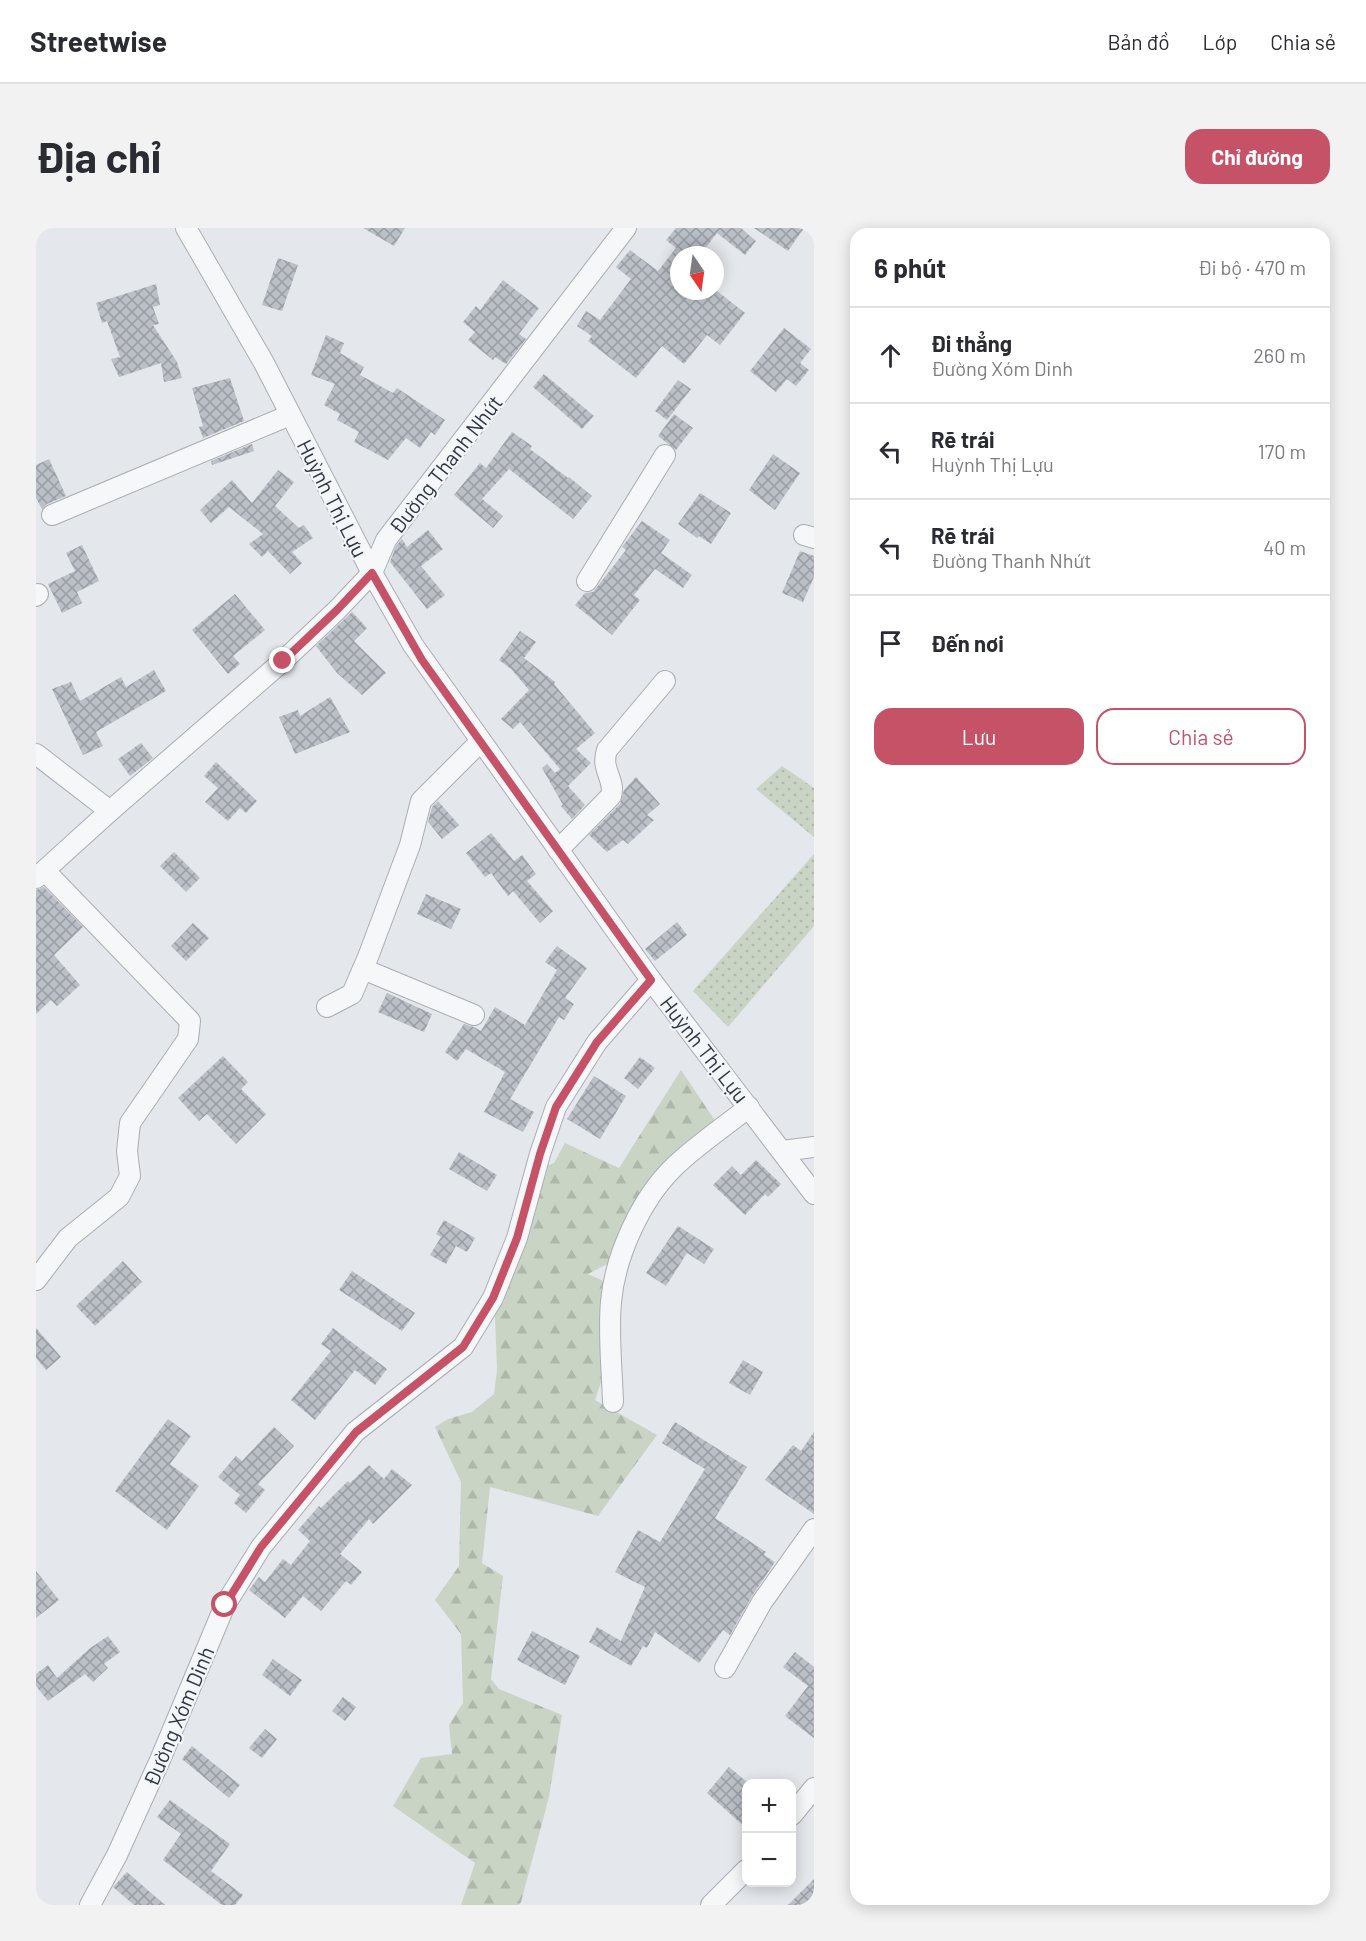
<!DOCTYPE html>
<html lang="vi">
<head>
<meta charset="utf-8">
<style>
  body { margin:0; font-family:Barlow,sans-serif; background:#f2f2f3; color:#2b2b33 }
  .controls { position:absolute; right:18px; bottom:18px; display:grid; overflow:hidden; border-radius:12px; box-shadow:0 3px 15px #0003 }
  .controls button { width:54px; height:54px; display:grid; place-items:center; padding:0; border:0; border-bottom:2px solid #e1e1e2; background:#fff; color:#2b2b33; font:30px sans-serif }
  .compass { position:absolute; left:634px; top:18px; width:54px; height:54px; border-radius:50%; background:#fff; box-shadow:0 3px 15px #0003; rotate:167deg }
  .stop { position:absolute; width:18px; height:18px; margin:-14px; border:4px solid #c65267; border-radius:50%; background:#fff }
  .stop.end { background:#c65267; border-color:#fff; box-shadow:0 2px 6px #0008 }
  .list { margin:0; padding:0; list-style:none }
  h2 { display:flex; justify-content:space-between; align-items:center; height:78px; margin:0; padding:0 24px; font-size:26px }
  h2 small { font-size:20px; font-weight:400; color:#7c7c81 }
  .list li { display:grid; grid-template-columns:39px 1fr auto; gap:18px; align-items:center; box-sizing:border-box; height:96px; padding:0 24px; border-top:2px solid #e1e1e2 }
  .list b { display:block; font-size:22px; white-space:nowrap }
  .list p { margin:0; font-size:20px; white-space:nowrap; color:#7c7c81 }
  .list em { font-size:20px; font-style:normal; color:#7c7c81 }
  .actions { display:flex; gap:12px; padding:18px 24px }
  .actions a { flex:1; padding:14px 0; border:2px solid #c65267; border-radius:18px; text-align:center; font-size:21px; color:#c65267 }
  .actions .main { background:#c65267; color:#fff }
  .icon { flex:none; width:33px; height:33px; fill:none; stroke:currentColor; stroke-width:2; stroke-linecap:round; stroke-linejoin:round }
  .map { position:relative; flex:none; width:778px; height:1677px; overflow:hidden; border-radius:18px }
  header { display:flex; align-items:center; gap:36px; box-sizing:border-box; height:84px; padding:0 30px; background:#fff; border-bottom:2px solid #e1e1e2 }
  header strong { font-size:28px }
  nav { display:flex; gap:33px; margin-inline-start:auto; font-size:21px }
  .intro { display:flex; align-items:center; justify-content:space-between; box-sizing:border-box; height:144px; padding:0 36px }
  h1 { margin:0; font-size:42px }
  .button { padding:15px 27px; border-radius:18px; background:#c65267; color:#fff; font-size:21px; font-weight:700 }
  main { display:flex; gap:36px; padding:0 36px }
  aside { flex:1; background:#fff; border-radius:18px; box-shadow:0 3px 15px #0003 }
  .map>svg:first-child { display:block }
</style>
</head>
<body>
<header>
<strong>Streetwise</strong>
<nav><a>Bản đồ</a><a>Lớp</a><a>Chia sẻ</a></nav>
</header>
<div class="intro"><h1>Địa chỉ</h1><a class="button">Chỉ đường</a></div>
<main>
<div class="map">
<svg width="778" height="1677" viewBox="0 0 778 1677">
  <defs>
    <pattern id="grass-dots" width="8" height="8" patternUnits="userSpaceOnUse" patternTransform="scale(1.5)"><rect width="8" height="8" fill="#cad4c5"/><path d="M2 2h.1M6 6h.1" fill="none" stroke="#aeb7aa" stroke-width="1.8" stroke-linecap="round"/></pattern>
    <pattern id="forest-firs" width="22" height="20" patternUnits="userSpaceOnUse" patternTransform="scale(1.5)"><rect width="22" height="20" fill="#cad4c5"/><path d="M5 1l3.5 6h-7zM16 11l3.5 6h-7z" fill="#aeb7aa"/></pattern>
    <pattern id="building-cross-hatch" width="8" height="8" patternUnits="userSpaceOnUse" patternTransform="scale(1.5)"><rect width="8" height="8" fill="#bbc0c7"/><path d="M0 0l8 8M0 8l8-8" fill="none" stroke="#989da3"/></pattern>
  </defs>
  <rect width="100%" height="100%" fill="#e4e7eb"/>
  <g fill="url(#grass-dots)">
    <path d="M746,538L778,560V609L720,561Z"/>
    <path d="M778,626V698L692,799L657,763Z"/>
  </g>
  <path fill="url(#forest-firs)" d="M645,842L686,903L602,985L579,1032L552,1046L572,1055L582,1105L559,1172L621,1207L562,1288L454,1259L446,1335L467,1348L455,1451L463,1461L526,1487L513,1569L485,1674L483,1677H425L439,1635L357,1578L385,1530L416,1526L413,1497L427,1475L425,1406L399,1372L423,1338L425,1254L399,1199L412,1191L436,1184L458,1166L461,1142L459,1088L495,984L505,940L518,935L529,915L583,940Z"/>
  <g fill="url(#building-cross-hatch)">
    <path d="M327,0H369L358,18Z"/>
    <path d="M640,0H705L720,13L709,27L681,5L664,27H643V63H681L709,85L684,117L671,107L648,136L626,118L600,150L552,113L556,108L541,98L550,83L564,92L595,51L580,39L594,22L622,43L640,20L630,12Z"/>
    <path d="M718,0H768L752,23Z"/>
    <path d="M242,30L262,37L246,83L226,77Z"/>
    <path d="M467,52L503,80L483,106L490,111L470,136L459,129L457,132L432,112L439,104L427,94L440,78L444,82Z"/>
    <path d="M120,56L124,77L117,79L123,96L117,97L141,134L146,150L128,154L125,135L83,149L75,131L84,129L71,93L66,95L60,75Z"/>
    <path d="M748,100L775,121L764,135L773,142L760,158L751,151L740,164L714,143Z"/>
    <path d="M290,107L308,115L304,125L328,139L324,147L357,165L361,160L409,192L399,207L395,204L384,220L370,210L352,232L318,214L323,204L301,192L304,186L288,177L299,156L275,147Z"/>
    <path d="M508,146L558,188L546,201L497,159Z"/>
    <path d="M194,150L208,193L167,210L163,199L167,198L156,160Z"/>
    <path d="M642,152L655,161L631,192L619,183Z"/>
    <path d="M638,186L657,200L640,222L622,208Z"/>
    <path d="M476,204L496,218L494,221L532,250L533,249L556,268L537,291L473,241L446,271L467,288L457,300L418,267L444,235L450,240Z"/>
    <path d="M216,216L218,223L176,237L175,233Z"/>
    <path d="M737,226L764,245L739,282L713,262Z"/>
    <path d="M13,231L30,268L11,276L6,281L0,270V237Z"/>
    <path d="M242,242L258,254L239,278L263,300L268,297L277,310L256,324L266,335L254,346L232,323L226,329L213,316L227,306L193,279L175,295L164,282L196,252L216,275Z"/>
    <path d="M664,265L695,285L675,316L663,308L661,310L642,296Z"/>
    <path d="M606,293L634,312L625,325L656,347L647,360L619,341L598,367L604,372L576,407L539,377L549,365L557,364L561,359L590,322L586,319Z"/>
    <path d="M392,302L407,321L385,338L409,367L391,381L354,334L360,318L366,311L371,319Z"/>
    <path d="M46,317L63,353L41,364L46,375L26,385L12,356L39,343L30,325Z"/>
    <path d="M764,323L778,328V349L767,374L746,365Z"/>
    <path d="M199,366L229,402L197,428L204,436L192,446L156,402Z"/>
    <path d="M316,384L331,400L318,413L350,445L326,467L301,445L280,418Z"/>
    <path d="M484,403L500,414L488,430L519,454L518,456L559,505L540,521L555,535L532,558L549,577L536,591L525,578L527,577L506,540L511,536L519,545L524,541L484,494L477,501L465,491L493,462L475,441L463,432Z"/>
    <path d="M118,442L130,463L60,504L67,518L47,527L16,461L35,454L44,473L85,449L90,459Z"/>
    <path d="M294,469L314,504L259,526L243,489L262,482L264,488Z"/>
    <path d="M105,515L117,530L94,548L82,531Z"/>
    <path d="M180,534L221,573L210,585L204,580L192,593L169,574L182,560L168,548Z"/>
    <path d="M600,549L624,576L611,587L618,592L592,616L587,612L571,624L553,607L584,576L588,562Z"/>
    <path d="M402,573L423,597L406,611L392,594L396,579Z"/>
    <path d="M455,605L478,633L486,627L500,646L491,653L517,683L504,695L477,663L472,668L455,645L449,649L430,625Z"/>
    <path d="M138,624L164,650L150,664L124,638Z"/>
    <path d="M8,659L47,699L18,727L44,757L21,778L15,772L0,786V662Z"/>
    <path d="M390,666L425,681L415,701L381,686Z"/>
    <path d="M641,694L651,707L619,733L609,721Z"/>
    <path d="M157,695L173,710L150,733L135,718Z"/>
    <path d="M521,718L551,740L529,770L538,776L528,792L523,789L474,871L498,884L487,904L448,884L469,844L430,821L421,833L409,824L428,796L438,799L445,803L459,779L489,797L521,742L509,734Z"/>
    <path d="M351,765L396,786L388,804L342,784Z"/>
    <path d="M187,828L212,854L205,861L230,886L200,916L171,886L163,893L142,870Z"/>
    <path d="M604,829L619,840L602,861L588,850Z"/>
    <path d="M558,848L590,868L564,911L531,891Z"/>
    <path d="M423,924L461,947L451,963L413,941Z"/>
    <path d="M720,932L745,956L732,969L729,966L709,987L677,957L696,938L705,947Z"/>
    <path d="M408,992L439,1010L431,1024L420,1018L410,1036L394,1027L405,1009L400,1006Z"/>
    <path d="M642,998L678,1021L668,1036L651,1025L630,1058L610,1045Z"/>
    <path d="M87,1033L106,1054L59,1098L40,1078Z"/>
    <path d="M316,1043L379,1085L366,1103L303,1062Z"/>
    <path d="M0,1100L25,1129L10,1142L0,1130Z"/>
    <path d="M297,1100L351,1141L339,1157L319,1142L279,1192L255,1172L295,1123L285,1116Z"/>
    <path d="M707,1132L727,1144L714,1167L693,1155Z"/>
    <path d="M132,1191L155,1208L134,1236L163,1258L131,1302L79,1263Z"/>
    <path d="M639,1194L711,1239L679,1290L730,1324L728,1327L739,1334L716,1368L694,1407L687,1402L663,1435L619,1404L611,1420L607,1418L595,1438L553,1414L561,1399L585,1413L609,1359L579,1344L602,1302L624,1314L669,1241L626,1215Z"/>
    <path d="M238,1199L258,1218L222,1256L229,1262L210,1285L198,1275L204,1267L182,1249L200,1228L206,1233Z"/>
    <path d="M778,1204V1286L729,1252L757,1217L765,1223Z"/>
    <path d="M333,1237L348,1251L356,1241L376,1257L337,1296L333,1291L304,1326L326,1344L315,1357L310,1353L285,1383L267,1368L249,1390L213,1362L223,1349L229,1354L247,1331L255,1337L274,1313L262,1302L283,1278L285,1280L312,1253L314,1255Z"/>
    <path d="M0,1343L23,1372L0,1390Z"/>
    <path d="M496,1403L544,1428L529,1457L481,1432Z"/>
    <path d="M72,1408L84,1424L68,1436L72,1440L57,1454L49,1446L12,1473L0,1458V1446L12,1437L21,1450L53,1421Z"/>
    <path d="M759,1424L778,1439V1510L749,1488L772,1458L747,1439Z"/>
    <path d="M237,1431L266,1452L254,1468L226,1447Z"/>
    <path d="M307,1469L320,1479L309,1493L296,1483Z"/>
    <path d="M229,1501L241,1511L226,1530L213,1520Z"/>
    <path d="M156,1518L204,1557L193,1570L146,1531Z"/>
    <path d="M693,1539L711,1554V1601L671,1565Z"/>
    <path d="M134,1572L194,1616L175,1643L207,1667L199,1677H186L127,1632L145,1606L121,1589Z"/>
    <path d="M91,1644L129,1677H98L77,1659Z"/>
    <path d="M778,1651V1677H752Z"/>
  </g>
  <g fill="none" stroke-linecap="round" stroke-linejoin="round">
    <g stroke="#a9aeb5" stroke-width="22">
      <g id="minor">
        <path d="M150,0L228,135L336,345L377,417L615,752L778,966"/>
        <path d="M16,287L254,187"/>
        <path d="M768,307L778,310"/>
        <path d="M551,353L629,227"/>
        <path d="M0,368L2,366"/>
        <path d="M0,526L74,583"/>
        <path d="M522,622L575,568C580,551 564,542 571,522L629,453"/>
        <path d="M0,650L74,583L247,433L301,382L336,345L350,312L590,0"/>
        <path d="M327,741L438,787"/>
        <path d="M291,779L316,766L332,729L374,617L385,573L445,513"/>
        <path d="M746,923L778,919"/>
        <path d="M0,1052L32,1010L83,969L94,948L91,923L94,895L152,811L154,793L9,643"/>
        <path d="M577,1174C576,1141 572,1107 575,1074C579,1028 605,971 638,939C661,917 688,899 713,879"/>
        <path d="M689,1440L726,1374L778,1301"/>
        <path d="M756,1587L778,1560"/>
        <path d="M54,1677L81,1627L124,1532L189,1377L225,1319L319,1204L427,1119L457,1070L481,1010L504,926L520,879L561,814L615,752"/>
        <path d="M675,1677L710,1642"/>
      </g>
    </g>
    <use href="#minor" stroke="#f6f7f9" stroke-width="20"/>
  </g>
  <g fill="none" stroke-linecap="round" stroke-linejoin="round">
    <path stroke="#c65267" stroke-width="8" d="M189,1377L225,1319L320,1204L427,1119L457,1070L481,1010L504,926L520,879L561,814L615,752L386,432L336,345L301,382L247,433"/>
  </g>
  <g text-anchor="middle" dominant-baseline="central" stroke-width="4.5" stroke-linejoin="round" paint-order="stroke">
    <g font-size="21" fill="#2c3542" stroke="#f3f5f8">
      <text transform="translate(409 236) rotate(-52)">Đường Thanh Nhứt</text>
      <text transform="translate(297 270) rotate(63)">Huỳnh Thị Lựu</text>
      <text transform="translate(669 821) rotate(52)">Huỳnh Thị Lựu</text>
      <text transform="translate(142 1488) rotate(-67)">Đường Xóm Dinh</text>
    </g>
  </g>
</svg>
<div class="controls">
<button>+</button>
<button>−</button>
</div>
<svg class="compass" viewBox="-18 -18 36 36"><path d="M0-13l5 13h-10z" fill="#e53935"/><path d="M0 13l5-13h-10z" fill="#7c7c81"/></svg>
<div class="stop" style="left:189px;top:1377px"></div>
<div class="stop end" style="left:247px;top:433px"></div>
</div>
<aside>
<h2>6 phút<small>Đi bộ · 470 m</small></h2>
<ul class="list">
<li><svg class="icon" aria-label="ahead" viewBox="0 0 24 24"><path d="M12 20V5M6 11l6-6 6 6"/></svg><div><b>Đi thẳng</b><p>Đường Xóm Dinh</p></div><em>260 m</em></li>
<li><svg class="icon" aria-label="left" viewBox="0 0 24 24"><path d="M17 20v-9H6M10 6l-5 5 5 5"/></svg><div><b>Rẽ trái</b><p>Huỳnh Thị Lựu</p></div><em>170 m</em></li>
<li><svg class="icon" aria-label="left" viewBox="0 0 24 24"><path d="M17 20v-9H6M10 6l-5 5 5 5"/></svg><div><b>Rẽ trái</b><p>Đường Thanh Nhứt</p></div><em>40 m</em></li>
<li><svg class="icon" aria-label="arrive" viewBox="0 0 24 24"><path d="M6 21V4h12l-3 4 3 4H6"/></svg><div><b>Đến nơi</b></div></li>
</ul>
<div class="actions"><a class="main">Lưu</a><a>Chia sẻ</a></div>
</aside>
</main>
</body>
</html>
